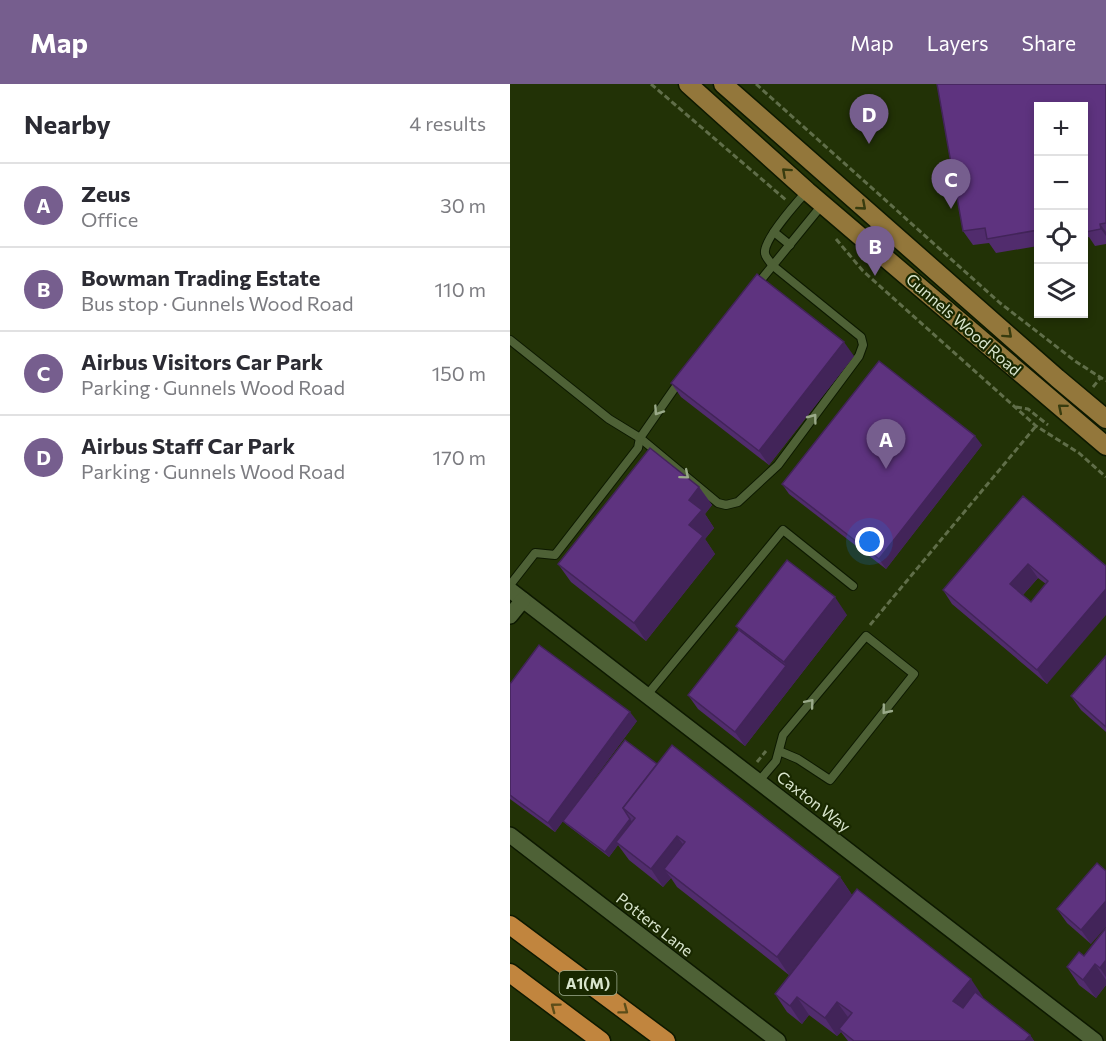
<!DOCTYPE html>
<html lang="en">
<head>
<meta charset="utf-8">
<style>
  body { margin:0; font-family:Commissioner,sans-serif; background:#f2f2f3; color:#2b2b33 }
  .controls { position:absolute; right:18px; top:18px; display:grid; overflow:hidden; border-radius:0px; box-shadow:0 3px 9px #0003 }
  .controls button { width:54px; height:54px; display:grid; place-items:center; padding:0; border:0; border-bottom:2px solid #e1e1e2; background:#fff; color:#2b2b33; font:30px sans-serif }
  .you { position:absolute; left:360px; top:458px; width:21px; height:21px; margin:-15px; border:4px solid #fff; border-radius:50%; background:#1a73e8; box-shadow:0 0 0 9px #1a73e833 }
  .badge { display:grid; place-items:center; width:39px; height:39px; border-radius:50%; background:#765e8e; color:#fff; font-size:20px; font-weight:700 }
  .pin { position:absolute; translate:-50% -50px; filter:drop-shadow(0 2px 3px #0008) }
  .pin::after { content:''; position:absolute; top:32px; width:21px; height:18px; background:inherit; clip-path:polygon(0 0,100% 0,50% 100%) }
  .list { margin:0; padding:0; list-style:none }
  h2 { display:flex; justify-content:space-between; align-items:center; height:78px; margin:0; padding:0 24px; font-size:26px }
  h2 small { font-size:20px; font-weight:400; color:#7c7c81 }
  .list li { display:grid; grid-template-columns:39px 1fr auto; gap:18px; align-items:center; box-sizing:border-box; height:84px; padding:0 24px; border-top:2px solid #e1e1e2 }
  .list b { display:block; font-size:22px; white-space:nowrap }
  .list p { margin:0; font-size:20px; white-space:nowrap; color:#7c7c81 }
  .list em { font-size:20px; font-style:normal; color:#7c7c81 }
  .icon { flex:none; width:33px; height:33px; fill:none; stroke:currentColor; stroke-width:2; stroke-linecap:round; stroke-linejoin:round }
  .map { position:relative; flex:none; width:596px; height:957px; overflow:hidden }
  header { display:flex; align-items:center; gap:36px; box-sizing:border-box; height:84px; padding:0 30px; background:#765e8e; color:#fff }
  header strong { font-size:28px }
  nav { display:flex; gap:33px; margin-inline-start:auto; font-size:21px }
  main { display:flex }
  aside { flex:1; background:#fff }
  .map>svg:first-child { display:block }
</style>
</head>
<body>
<header>
<strong>Map</strong>
<nav><a>Map</a><a>Layers</a><a>Share</a></nav>
</header>
<main>
<aside>
<h2>Nearby<small>4 results</small></h2>
<ul class="list">
<li><span class="badge">A</span><div><b>Zeus</b><p>Office</p></div><em>30 m</em></li>
<li><span class="badge">B</span><div><b>Bowman Trading Estate</b><p>Bus stop · Gunnels Wood Road</p></div><em>110 m</em></li>
<li><span class="badge">C</span><div><b>Airbus Visitors Car Park</b><p>Parking · Gunnels Wood Road</p></div><em>150 m</em></li>
<li><span class="badge">D</span><div><b>Airbus Staff Car Park</b><p>Parking · Gunnels Wood Road</p></div><em>170 m</em></li>
</ul>
</aside>
<div class="map">
<svg width="596" height="957" viewBox="0 0 596 957">
  <rect width="100%" height="100%" fill="#223206"/>
  <g fill="none" stroke-linecap="round" stroke-linejoin="round">
    <g stroke="#0d1900" stroke-width="10">
      <g id="service">
        <path d="M264,148L280,161"/>
        <path d="M246,202L312,121"/>
        <path d="M0,256L99,335L130,354L208,419L216,421L228,418L268,381L349,272L353,261L351,253L262,181C260,177 255,173 255,169C253,156 288,117 297,107"/>
        <path d="M0,501L25,469L45,471L128,364L130,354L171,295"/>
        <path d="M137,611L273,446L343,502"/>
        <path d="M249,697L266,677L273,651L356,552L404,590L320,696L288,675L269,667"/>
      </g>
    </g>
    <g stroke="#0d1900" stroke-width="18">
      <g id="minor">
        <path d="M0,506L585,957"/>
        <path d="M0,532L13,516"/>
        <path d="M0,751L268,957"/>
      </g>
    </g>
    <g stroke="#0d1900" stroke-width="21">
      <g id="primary">
        <path d="M178,0L297,107L596,362"/>
        <path d="M213,0L547,294L596,335"/>
      </g>
    </g>
    <g stroke="#0d1900" stroke-width="21">
      <g id="motorway">
        <path d="M0,841L156,957"/>
        <path d="M0,889L91,957"/>
      </g>
    </g>
    <g stroke="#606e49" stroke-width="3" stroke-dasharray="6 3" stroke-linecap="butt">
      <path d="M141,0L276,116"/>
      <path d="M246,0L490,219L565,277L596,297"/>
      <path d="M326,155L353,187L526,342L569,369L596,393"/>
      <path d="M583,303L591,293"/>
      <path d="M506,323L518,325L538,341"/>
      <path d="M360,541L526,342"/>
      <path d="M247,678L256,667"/>
    </g>
    <use href="#service" stroke="#4e6136" stroke-width="8"/>
    <use href="#minor" stroke="#4e6136" stroke-width="15"/>
    <use href="#primary" stroke="#93773b" stroke-width="18"/>
    <use href="#motorway" stroke="#c1853e" stroke-width="18"/>
  </g>
  <g fill="#512c6d" fill-rule="evenodd">
    <path d="M427,0H596V160L585,162L579,153L573,154V22H528V162L486,169L479,159L463,161L453,147Z"/>
    <path d="M344,272L259,381L171,313L161,299Z"/>
    <path d="M472,361L376,485L279,410L272,400Z"/>
    <path d="M189,403L202,421L195,430L204,444L195,455L205,470L136,557L61,498L48,480Z"/>
    <path d="M513,412L596,482L537,600L442,520L433,506ZM528,494L536,500L521,518L513,511Z"/>
    <path d="M337,531L235,662L188,625L178,611L229,546L226,542Z"/>
    <path d="M596,572V648L571,626L561,612Z"/>
    <path d="M0,600L127,637L61,726L147,680L330,793L342,811L279,891L167,803L161,794L153,803L119,776L108,761L99,773L57,741L53,737L45,748L0,715Z"/>
    <path d="M587,779L581,860L557,839L547,825Z"/>
    <path d="M596,844V901L586,914L569,901L557,883L574,872Z"/>
    <path d="M265,910L473,913L472,914L520,951L524,957H338L331,948L327,952L299,931L292,940L277,928Z"/>
  </g>
  <g fill="#422459">
    <path d="M590,140L596,148V152L591,145Z"/>
    <path d="M334,258L344,272L259,381L249,367Z"/>
    <path d="M465,352L472,361L376,485L369,475Z"/>
    <path d="M189,403L202,421L195,430L204,444L195,455L205,470L136,557L124,539L179,441V416Z"/>
    <path d="M518,480L528,494L510,514L500,500Z"/>
    <path d="M596,505V531L537,600L527,586Z"/>
    <path d="M325,513L337,531L235,662L225,648L276,582L274,578Z"/>
    <path d="M120,628L127,637L45,748L38,739Z"/>
    <path d="M120,735L124,740L106,758L108,761L99,773L95,768Z"/>
    <path d="M167,752L180,770L154,785L161,794L153,803L141,785Z"/>
    <path d="M330,793L342,811L279,891L267,873Z"/>
    <path d="M596,817V843L581,860L571,846Z"/>
    <path d="M596,876V893L590,884Z"/>
    <path d="M585,880L596,896V901L586,914L573,896Z"/>
    <path d="M461,895L473,913L456,935L443,917Z"/>
    <path d="M287,913L299,931L292,940L280,922Z"/>
    <path d="M327,918L340,936L329,945L331,948L327,952L315,934Z"/>
    <path d="M520,951L524,957H515Z"/>
  </g>
  <g fill="#5e337f" stroke="#422459" stroke-width="1.5" fill-rule="evenodd">
    <path d="M427,0H596V139L590,140L591,145L576,148L573,138V22H528V146L477,155L475,144L453,147Z"/>
    <path d="M247,190L334,258L249,367L161,299Z"/>
    <path d="M369,277L465,352L369,475L272,400Z"/>
    <path d="M140,364L189,403L179,416L192,426L179,441L193,452L124,539L48,480Z"/>
    <path d="M513,412L596,482V505L527,586L433,506ZM518,480L538,497L521,518L500,500Z"/>
    <path d="M277,476L325,513L274,578L226,542Z"/>
    <path d="M229,546L276,582L225,648L178,611Z"/>
    <path d="M29,561L120,628L38,739L0,711V600Z"/>
    <path d="M596,572V643L561,612Z"/>
    <path d="M115,656L147,680L113,724L120,735L95,768L53,737Z"/>
    <path d="M162,661L330,793L267,873L154,785L175,758L167,752L141,785L106,758L125,734L113,724Z"/>
    <path d="M587,779L596,787V817L571,846L547,825Z"/>
    <path d="M347,805L461,895L443,917L453,924L465,908L520,951L515,957H344L329,945L342,929L327,918L315,934L287,913L280,922L265,910Z"/>
    <path d="M596,844V876L590,884L585,880L573,896L557,883L569,868L574,872Z"/>
  </g>
  <defs><path id="oneway-chevron" d="M-2-3.5L2.5 0L-2 3.5" fill="none" stroke-width="1.6" stroke-linecap="round" stroke-linejoin="round" transform="scale(1.5)"/></defs>
  <g stroke="#383c0f">
    <use href="#oneway-chevron" transform="translate(276 88) rotate(-138)"/>
    <use href="#oneway-chevron" transform="translate(352 122) rotate(41)"/>
    <use href="#oneway-chevron" transform="translate(498 250) rotate(42)"/>
    <use href="#oneway-chevron" transform="translate(552 324) rotate(-140)"/>
  </g>
  <g stroke="#9aaa89">
    <use href="#oneway-chevron" transform="translate(148 327) rotate(124)"/>
    <use href="#oneway-chevron" transform="translate(303 334) rotate(-53)"/>
    <use href="#oneway-chevron" transform="translate(175 391) rotate(40)"/>
    <use href="#oneway-chevron" transform="translate(300 619) rotate(-50)"/>
    <use href="#oneway-chevron" transform="translate(376 626) rotate(129)"/>
  </g>
  <g stroke="#5c4d19">
    <use href="#oneway-chevron" transform="translate(45 923) rotate(-143)"/>
    <use href="#oneway-chevron" transform="translate(114 926) rotate(37)"/>
  </g>
  <g text-anchor="middle" dominant-baseline="central" stroke-width="4.5" stroke-linejoin="round" paint-order="stroke">
    <rect fill="#192800" stroke="#9fac90" stroke-width="1.5" x="49.5" y="887" width="57" height="24" rx="4.5"/>
    <g font-size="15" font-weight="bold" fill="#d9e5cd">
      <text x="78" y="899">A1(M)</text>
    </g>
    <g font-size="16" fill="#d9e5cd" stroke="#192800">
      <text transform="translate(454 240) rotate(41)">Gunnels Wood Road</text>
      <text transform="translate(304 717) rotate(38)">Caxton Way</text>
      <text transform="translate(145 840) rotate(38)">Potters Lane</text>
    </g>
  </g>
</svg>
<div class="controls">
<button>+</button>
<button>−</button>
<button><svg class="icon" aria-label="locate" viewBox="0 0 24 24"><circle cx="12" cy="12" r="6"/><path d="M12 2v4M12 18v4M2 12h4M18 12h4"/></svg></button>
<button><svg class="icon" aria-label="layers" viewBox="0 0 24 24"><path d="M12 4l9 5-9 5-9-5zM3 14l9 5 9-5"/></svg></button>
</div>
<div class="you"></div>
<div class="pin badge" style="left:376px;top:385px">A</div>
<div class="pin badge" style="left:365px;top:192px">B</div>
<div class="pin badge" style="left:441px;top:125px">C</div>
<div class="pin badge" style="left:359px;top:60px">D</div>
</div>
</main>
</body>
</html>
